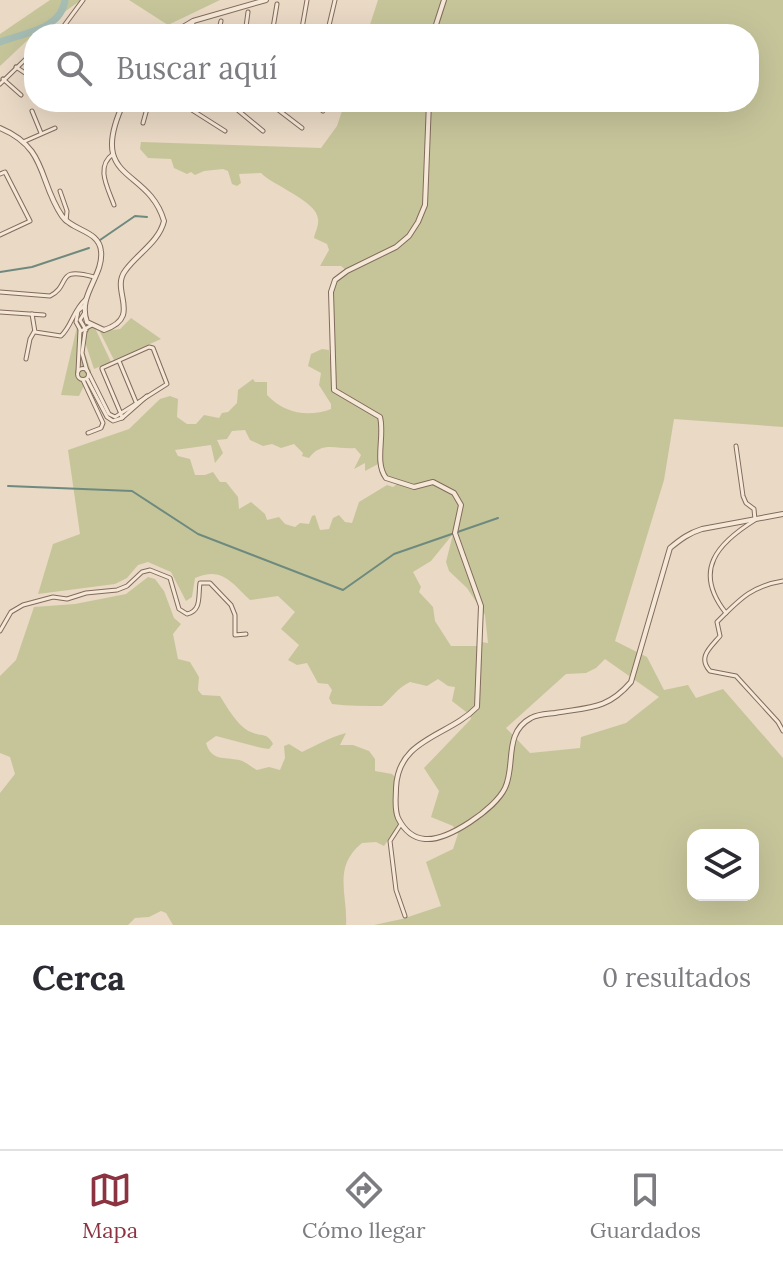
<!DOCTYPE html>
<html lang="es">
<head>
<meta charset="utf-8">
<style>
  body { margin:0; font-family:Lora,serif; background:#f7f7f7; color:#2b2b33 }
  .controls { position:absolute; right:24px; bottom:24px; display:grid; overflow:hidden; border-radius:16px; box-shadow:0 8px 32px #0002 }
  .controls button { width:72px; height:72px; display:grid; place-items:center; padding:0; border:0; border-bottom:2px solid #e1e1e2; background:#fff; color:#2b2b33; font:40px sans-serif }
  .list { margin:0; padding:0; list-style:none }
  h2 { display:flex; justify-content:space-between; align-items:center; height:104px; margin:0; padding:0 32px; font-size:34px }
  h2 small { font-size:26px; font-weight:400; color:#7c7c81 }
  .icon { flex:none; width:44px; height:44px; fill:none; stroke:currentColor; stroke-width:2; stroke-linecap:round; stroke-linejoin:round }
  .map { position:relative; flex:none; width:783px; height:925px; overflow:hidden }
  .search { position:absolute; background:#fff; box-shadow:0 8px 32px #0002; left:24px; right:24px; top:24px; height:88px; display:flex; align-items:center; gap:20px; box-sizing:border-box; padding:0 28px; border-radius:32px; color:#7c7c81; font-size:30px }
  .sheet { height:224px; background:#fff }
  nav { display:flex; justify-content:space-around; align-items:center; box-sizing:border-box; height:112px; border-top:2px solid #e1e1e2; background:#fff; font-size:22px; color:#7c7c81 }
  nav a { display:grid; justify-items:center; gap:4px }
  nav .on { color:#8b3341 }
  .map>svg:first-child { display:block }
</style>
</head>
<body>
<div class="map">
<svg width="783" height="925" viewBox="0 0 783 925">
  <rect width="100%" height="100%" fill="#e9d9c5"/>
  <g fill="#c6c59a" fill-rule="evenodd">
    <path d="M50,0H81L34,34L0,66V34Z"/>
    <path d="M129,0H220L168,25Z"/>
    <path d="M378,0H783V427L674,419L664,480L615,641L647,657L664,690L688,685L696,698L723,689L783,758V925H374L402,919L441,906L426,862L453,849L458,834L453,826L431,817L439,791L424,768L471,719L470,715L452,701L455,687L448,686L438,679L427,686L410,682C397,688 392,698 382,706C366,706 348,706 332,704L329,698L332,690L328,684L318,683L307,663L297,665L288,660L299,645L281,629L295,612L278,596L250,600C232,583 222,566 195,578L192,597L186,601L171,572L148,562L138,565L127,578L115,584L38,594L53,544L80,534L68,450L129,429L160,399L170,396L178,399L177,417L187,424H196L204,415L219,418L222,413L228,412L237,403L238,390L253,379L255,382H267V395C284,413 308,418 331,409V404L319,385L321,373L308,366L311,354L322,349L329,350L331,368V292L335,280L347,271L341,266H320L329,250L327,244L314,238C315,232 319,226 318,219C317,201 272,185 261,173L239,174L241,183L237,186L232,184L228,171L223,169L204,171L195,175L191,172L187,174L174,168L171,159L148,158L140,149L141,142L321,148L337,126L345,102H749V34H367ZM245,430L250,440L263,446L272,444L281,448L294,444L303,453L302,456L309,458C322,440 338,450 355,448L361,455L354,469L365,463V471L380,463L386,478L397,484L393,487L387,485L359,502L352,523L345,522L339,515L333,518L329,529L320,530L315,515L312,516L309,524L300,523L295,527L285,524L279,517L267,520L265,514L251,502L239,509L238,497L226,482H220L213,472L205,475H195L190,459L178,456L175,450L211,445L215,463L223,453L217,440L227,439L232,431ZM453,534L446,562L449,571L467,588L485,615L488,643L481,642L479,646H451L435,621L433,607L419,592L421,587L413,572L431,561ZM605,659L659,697L626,723L581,737L580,748L530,753L506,728L566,674L586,673L596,668ZM693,835H753V895H693Z"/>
    <path d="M80,314L83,318L80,339L91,371L79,396L61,395Z"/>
    <path d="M131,318L161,339L114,360L100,332L120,329Z"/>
    <path d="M87,322L95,328L111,362L94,369L84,339Z"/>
    <path d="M148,577L155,579L164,591L174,618L181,624L173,634L178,659L190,662L199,677L198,690L202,695L220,696C227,707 238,727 251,732C261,737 267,732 273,744L269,749L262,748L216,736L206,743C211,761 224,757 239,760C245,761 251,767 257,770L269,767L280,770L285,758L284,746L289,744L302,752C317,745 330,737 346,733L340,745H353L369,751L375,759V771L392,774L396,778L395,811L400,822L384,846L376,842L362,843C332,867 348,895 346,925H173L166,913L161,911L149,917L135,918L128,925H0V793L15,774L10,757L0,753V676L16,660L34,607L75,604L126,594Z"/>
  </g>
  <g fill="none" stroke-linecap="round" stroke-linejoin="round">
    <g stroke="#6e8a7f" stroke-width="2">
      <path d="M100,240L135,216L147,217"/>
      <path d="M0,272L32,267L89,248"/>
      <path d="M8,486L132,491L198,534L343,590L394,554L498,518"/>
    </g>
    <path stroke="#a6bdb3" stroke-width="7" d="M0,42C23,33 61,30 65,0"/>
    <g stroke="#826b5d" stroke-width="5">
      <g id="minor">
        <path d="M58,34L83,0"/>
        <path d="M191,34L193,22"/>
        <path d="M218,34L221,21"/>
        <path d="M245,34L248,12"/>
        <path d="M272,34L277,4"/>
        <path d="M301,34L307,0"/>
        <path d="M327,34L335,0"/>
        <path d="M16,67L34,79"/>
        <path d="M3,79L21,95"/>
        <path d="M0,84L34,51"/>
        <path d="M148,102V105L178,106L188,102"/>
        <path d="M228,102L263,131"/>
        <path d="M268,102L302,128"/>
        <path d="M312,102L323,111"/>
        <path d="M184,105L225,131"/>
        <path d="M32,111L41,133"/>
        <path d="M143,123L148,105"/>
        <path d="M23,142L55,128"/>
        <path d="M113,154C95,167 108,188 114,205"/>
        <path d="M0,174L5,172L30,221L0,235"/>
        <path d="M60,191L67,211L66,221"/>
        <path d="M0,292L50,296C72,285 54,266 94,277"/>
        <path d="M84,306L78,311L76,322L81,331L92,325"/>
        <path d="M0,312L44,315"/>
        <path d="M85,312L80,320L86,330"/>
        <path d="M32,314L35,332L61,336C72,326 73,310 86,299"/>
        <path d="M85,332L82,353L87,371"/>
        <path d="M26,359L30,339L34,332"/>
        <path d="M119,361L136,402"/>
        <circle cx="83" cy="374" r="5.5"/>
        <path d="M78,371L80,330"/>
        <path d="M89,374L109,414L115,417L167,384L153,348L149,347L102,368V369L121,414L122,418"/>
        <path d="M87,379L107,417L113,421L122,418L147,396"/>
        <path d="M83,380L103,423L101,428L88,433"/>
        <path d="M783,581C751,586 739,600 717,622L720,636C711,647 697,657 710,671L736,676L778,722L783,731"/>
        <path d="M726,613C692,570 718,543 755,520L754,509L746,503L743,496L736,446"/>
        <path d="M0,631L11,612L23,605L53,597L67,599L86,593L117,590L127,586L142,572L150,570L170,578L179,609L187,614C202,611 198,595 200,583H210L231,605L235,615V635L246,634"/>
        <path d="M401,824L390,841L396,890L405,916"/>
      </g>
    </g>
    <g stroke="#826b5d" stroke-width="6">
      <g id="tertiary">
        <path d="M171,34L193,21L266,0"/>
        <path d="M433,34L444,0"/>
        <path d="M429,102L425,205L418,222L409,236L396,247L347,271L335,280L331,292L334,390L380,417C385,436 374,462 386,478L414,487L433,482L454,493L461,505L455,533L481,606L477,707C448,737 398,738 396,788C396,799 394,808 398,818C404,830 412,838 425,839C448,841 495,809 505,788C516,765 503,733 531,718C538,714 547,714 555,713C589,707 607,710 631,682L670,548C681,539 689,533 702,529L783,514"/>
        <path d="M0,128C48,148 38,181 62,216C72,231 99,230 101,251C104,276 77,295 87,322L104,330C143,317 110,291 125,271C137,254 159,242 164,221C148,166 86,183 124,102"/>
      </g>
    </g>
    <use href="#minor" stroke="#f5e8d7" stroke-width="3"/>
    <use href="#tertiary" stroke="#f5e8d7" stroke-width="4"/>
  </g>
</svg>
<div class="controls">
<button><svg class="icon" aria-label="layers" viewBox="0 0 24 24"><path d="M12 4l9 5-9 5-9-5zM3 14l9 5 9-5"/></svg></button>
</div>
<div class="search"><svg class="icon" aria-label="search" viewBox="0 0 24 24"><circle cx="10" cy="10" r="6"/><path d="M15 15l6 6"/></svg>Buscar aquí</div>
</div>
<section class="sheet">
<h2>Cerca<small>0 resultados</small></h2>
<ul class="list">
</ul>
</section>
<nav>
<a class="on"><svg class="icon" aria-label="map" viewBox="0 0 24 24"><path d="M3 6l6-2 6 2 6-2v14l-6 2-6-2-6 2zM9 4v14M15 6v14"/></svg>Mapa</a>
<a><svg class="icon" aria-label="directions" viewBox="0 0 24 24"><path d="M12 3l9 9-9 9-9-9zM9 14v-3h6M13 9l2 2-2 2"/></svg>Cómo llegar</a>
<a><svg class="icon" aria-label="saved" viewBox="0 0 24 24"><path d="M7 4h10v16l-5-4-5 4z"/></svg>Guardados</a>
</nav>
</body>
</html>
